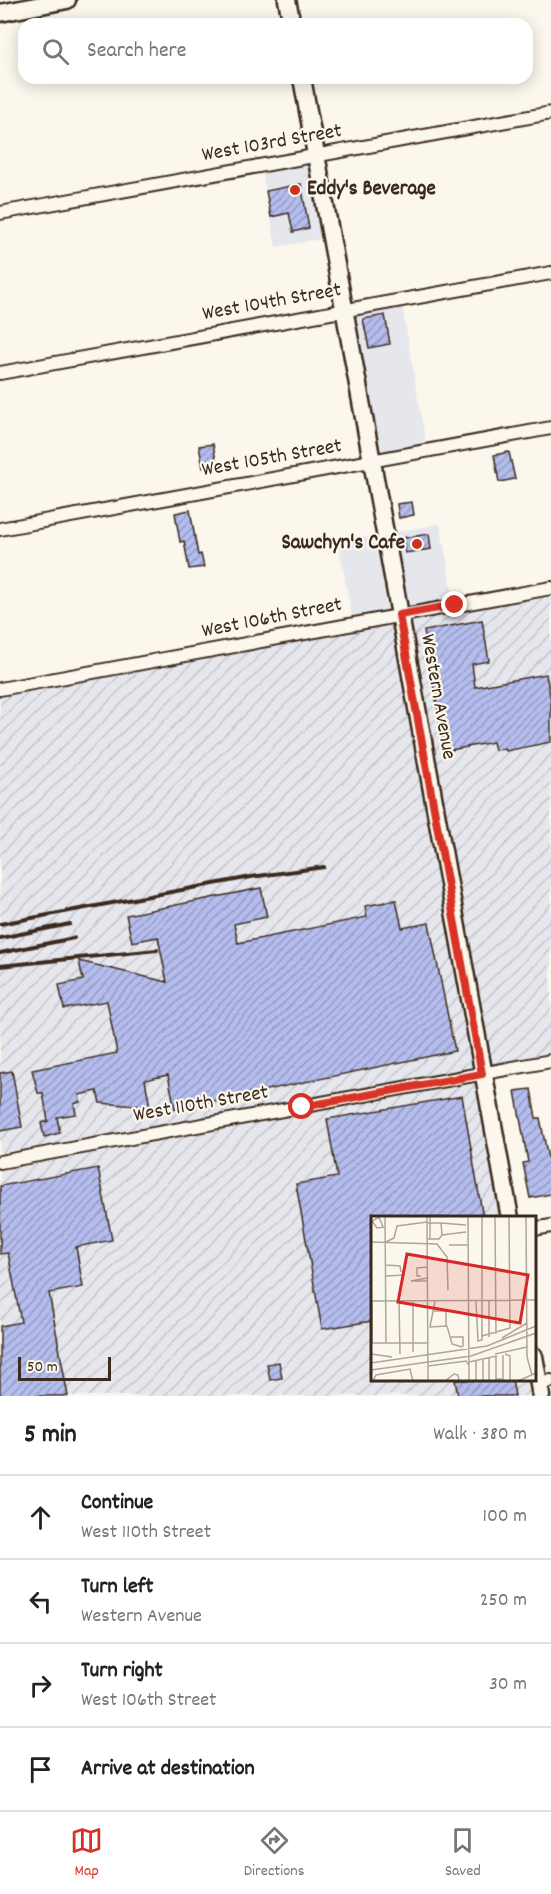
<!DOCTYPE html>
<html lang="en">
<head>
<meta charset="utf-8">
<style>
  body { margin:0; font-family:Dekko,sans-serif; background:#f2f2f2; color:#222 }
  .scale { position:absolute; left:18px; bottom:15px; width:93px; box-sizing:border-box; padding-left:6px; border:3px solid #3b2a1e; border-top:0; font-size:16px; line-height:21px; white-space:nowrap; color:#3b2a1e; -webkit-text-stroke:4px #fbf7ec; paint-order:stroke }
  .stop { position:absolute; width:18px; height:18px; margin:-14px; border:4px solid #d93025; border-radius:50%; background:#fff }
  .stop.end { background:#d93025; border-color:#fff; box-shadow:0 2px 6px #0008 }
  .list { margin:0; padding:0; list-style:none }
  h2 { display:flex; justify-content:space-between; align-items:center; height:78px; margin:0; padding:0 24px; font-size:26px }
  h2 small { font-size:20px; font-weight:400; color:#767676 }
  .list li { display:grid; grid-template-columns:39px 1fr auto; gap:18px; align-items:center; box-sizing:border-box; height:84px; padding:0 24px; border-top:2px solid #e0e0e0 }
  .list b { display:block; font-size:22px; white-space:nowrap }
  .list p { margin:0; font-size:20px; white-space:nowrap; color:#767676 }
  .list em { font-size:20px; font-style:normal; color:#767676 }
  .icon { flex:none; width:33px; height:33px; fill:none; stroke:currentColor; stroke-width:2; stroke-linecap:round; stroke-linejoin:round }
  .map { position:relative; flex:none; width:551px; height:1396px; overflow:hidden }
  .search { position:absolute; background:#fff; box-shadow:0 3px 15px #0003; left:18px; right:18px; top:18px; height:66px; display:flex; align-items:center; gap:15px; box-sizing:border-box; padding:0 21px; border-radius:18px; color:#767676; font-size:22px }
  .sheet { height:414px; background:#fff }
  nav { display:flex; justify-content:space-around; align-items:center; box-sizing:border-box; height:84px; border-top:2px solid #e0e0e0; background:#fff; font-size:16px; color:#767676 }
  nav a { display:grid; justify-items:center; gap:3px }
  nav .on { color:#d93025 }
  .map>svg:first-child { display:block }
</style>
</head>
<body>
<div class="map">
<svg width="551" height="1396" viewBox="0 0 551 1396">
  <defs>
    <pattern id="industrial-furrows" width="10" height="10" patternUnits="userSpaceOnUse" patternTransform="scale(1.5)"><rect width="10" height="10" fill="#e6e6ed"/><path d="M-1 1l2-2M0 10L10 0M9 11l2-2" fill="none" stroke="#c6c5cb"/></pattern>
    <pattern id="building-hatch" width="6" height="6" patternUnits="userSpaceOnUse" patternTransform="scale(1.5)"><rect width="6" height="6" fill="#b4bdee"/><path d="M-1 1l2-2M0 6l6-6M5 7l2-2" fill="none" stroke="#949ac0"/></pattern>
  </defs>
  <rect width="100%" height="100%" fill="#fbf7ec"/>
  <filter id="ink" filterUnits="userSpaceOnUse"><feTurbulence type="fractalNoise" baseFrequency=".0167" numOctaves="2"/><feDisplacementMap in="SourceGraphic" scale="12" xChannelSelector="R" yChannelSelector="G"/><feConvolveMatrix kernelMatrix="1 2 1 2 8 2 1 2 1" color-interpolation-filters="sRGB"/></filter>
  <g filter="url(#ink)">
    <g fill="#e6e6ed">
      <path d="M317,156L331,237L276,247L261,166Z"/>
      <path d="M401,300L427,450L370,461L344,310Z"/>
      <path d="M440,524L455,605L353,623L338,542Z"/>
    </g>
    <path fill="url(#industrial-furrows)" d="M551,588V1061L482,1074L510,1217L372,1218V1380H534L541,1396H0V689Z"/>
    <g fill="url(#building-hatch)" stroke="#3b2a1e" stroke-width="1.5">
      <path d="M301,184L309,228L293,232L289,213L271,217L266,191Z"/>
      <path d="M385,315L390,344L369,348L363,319Z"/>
      <path d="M213,444L217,466L203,468L199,446Z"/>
      <path d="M509,452L515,479L499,482L494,455Z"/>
      <path d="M412,502L414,515L399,518L397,504Z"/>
      <path d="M190,510L198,555L201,554L204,567L189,569L184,541L180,542L175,513Z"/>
      <path d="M429,534L431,549L405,553L403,538Z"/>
      <path d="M482,620L489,661L472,664L475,687L546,674L551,700V742L506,751L505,749L495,750L493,742L445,751L424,631Z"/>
      <path d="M261,888L267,917L234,924L238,943L367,917L365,906L396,900L402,928L429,923L455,1051L175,1109L168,1075L145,1080L150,1107L100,1103L97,1091L79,1095L80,1102L74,1104L76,1114L57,1117L60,1133L44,1137L41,1123L48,1121L43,1093H38L32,1070L117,1053L107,1001L64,1009L59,985L83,980L79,961L167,982L158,937L132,942L126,915Z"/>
      <path d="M12,1071L22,1127L0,1131V1073Z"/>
      <path d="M531,1089L536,1118H540L548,1158H551V1194L530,1198L523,1163L528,1162L515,1091Z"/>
      <path d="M462,1096L483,1218H372V1321L322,1329L296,1184L337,1177L327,1119Z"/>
      <path d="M98,1168L112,1240L76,1247L83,1287L49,1293L68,1396H0V1326L21,1322L8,1253L0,1254V1186Z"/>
      <path d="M279,1362L282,1378L270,1380L267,1364Z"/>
      <path d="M455,1380H512L515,1396H458Z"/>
    </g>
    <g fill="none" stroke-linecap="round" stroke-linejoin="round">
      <g stroke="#3b2a1e" stroke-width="16">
        <g id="street">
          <path d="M0,213L551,113"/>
          <path d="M0,373L551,273"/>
          <path d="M0,529L551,428"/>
          <path d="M0,689L551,588"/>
          <path d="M0,1162L551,1061"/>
          <path d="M534,1229L551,1226"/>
          <path d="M539,1383L551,1381"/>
        </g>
      </g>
      <g stroke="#3b2a1e" stroke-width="21">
        <g id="secondary">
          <path d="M287,0L292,24"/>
          <path d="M0,13L67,0"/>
          <path d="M302,78L510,1218"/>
          <path d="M534,1356L541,1396"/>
        </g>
      </g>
      <use href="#street" stroke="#fbf7ec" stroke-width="12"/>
      <use href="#secondary" stroke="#fbf7ec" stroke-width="16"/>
      <g stroke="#3b2a1e" stroke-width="4">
        <path d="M0,924L251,877L324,867"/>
        <path d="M0,938L70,924"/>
        <path d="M0,953L74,938"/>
        <path d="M0,966L157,950"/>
      </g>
    </g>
  </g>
  <g fill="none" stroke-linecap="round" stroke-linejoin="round" filter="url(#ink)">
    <path stroke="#d93025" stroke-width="8" d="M302,1107L482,1074L399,615L455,605"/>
  </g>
  <g fill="#c8321e" stroke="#fbf7ec" stroke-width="2">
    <circle cx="295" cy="190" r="6"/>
    <circle cx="417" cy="544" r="6"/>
  </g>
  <g text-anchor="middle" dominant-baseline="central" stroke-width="4.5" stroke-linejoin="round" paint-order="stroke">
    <g font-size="21" fill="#3b2a1e" stroke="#fbf7ec">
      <text transform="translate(272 144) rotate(-10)">West 103rd Street</text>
      <text transform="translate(272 303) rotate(-10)">West 104th Street</text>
      <text transform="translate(272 459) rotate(-10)">West 105th Street</text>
      <text transform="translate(272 619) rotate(-11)">West 106th Street</text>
      <text transform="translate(437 697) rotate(80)">Western Avenue</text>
      <text transform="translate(201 1105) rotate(-10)">West 110th Street</text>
    </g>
    <g font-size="21" font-weight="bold" fill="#3b2a1e" stroke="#fbf7ec" text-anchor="start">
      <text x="307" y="190">Eddy's Beverage</text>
      <text x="405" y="544" text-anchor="end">Sawchyn's Cafe</text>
    </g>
  </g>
  <g transform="translate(371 1216)">
    <rect width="165" height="165" fill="#fbf7ec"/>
    <path fill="none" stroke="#aea59a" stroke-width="1.5" d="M14,0L15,127M56,0L57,165M59,0V23M97,0L98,165M124,0L125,118M155,0L156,141L161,159M56,7H70L71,19L68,23H56M70,7L95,9M12,11L8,1L1,5L6,12L14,11M71,19L95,16M0,26L66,28L76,41L77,74M15,26L23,22L26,10L56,6M78,29H97M15,49L29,50L30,56M15,60L34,59M50,60H46V52L56,51M56,62L40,65H56M0,85L165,84M1,85V127M28,85L29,138M42,85V136M105,85L107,125L111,124V0M118,85V121M63,95H75V110L59,111L64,85M76,110L81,128L91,131M111,120L139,112L138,0M79,121H92V131M131,122L156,107M0,127H56M0,138L21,141M124,138L156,131M134,138L139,140V165M125,140V164M118,142V165M112,144V165M98,146L126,140M0,147L116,130L165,110M57,150L95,145L98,149M0,154L100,140L165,117M125,163H132V139M2,165L5,159L39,153L42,165M74,165L83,158L87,159L88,165M105,165V145M147,165L165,157"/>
    <path fill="#d62828" fill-opacity="0.15" stroke="#d62828" stroke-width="3" d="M36,38L157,59L149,107L27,86Z"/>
    <rect width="165" height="165" fill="none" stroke="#3b2a1e" stroke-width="3"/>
  </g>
</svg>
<div class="scale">50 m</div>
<div class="stop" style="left:302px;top:1107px"></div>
<div class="stop end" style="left:455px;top:605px"></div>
<div class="search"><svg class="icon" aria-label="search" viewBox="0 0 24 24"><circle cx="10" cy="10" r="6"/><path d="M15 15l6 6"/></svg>Search here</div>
</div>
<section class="sheet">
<h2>5 min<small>Walk · 380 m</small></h2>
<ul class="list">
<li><svg class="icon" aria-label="ahead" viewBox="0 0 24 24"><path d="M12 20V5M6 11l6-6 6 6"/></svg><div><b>Continue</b><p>West 110th Street</p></div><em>100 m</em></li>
<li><svg class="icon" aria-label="left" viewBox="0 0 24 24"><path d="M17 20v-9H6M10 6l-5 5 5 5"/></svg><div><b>Turn left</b><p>Western Avenue</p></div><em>250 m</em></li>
<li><svg class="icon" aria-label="right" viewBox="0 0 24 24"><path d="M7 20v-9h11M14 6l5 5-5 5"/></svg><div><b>Turn right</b><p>West 106th Street</p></div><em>30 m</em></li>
<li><svg class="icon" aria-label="arrive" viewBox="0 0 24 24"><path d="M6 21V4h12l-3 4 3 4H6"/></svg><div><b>Arrive at destination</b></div></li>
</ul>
</section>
<nav>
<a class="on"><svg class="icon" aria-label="map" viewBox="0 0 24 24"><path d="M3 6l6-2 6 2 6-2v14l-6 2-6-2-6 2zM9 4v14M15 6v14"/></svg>Map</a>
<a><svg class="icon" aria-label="directions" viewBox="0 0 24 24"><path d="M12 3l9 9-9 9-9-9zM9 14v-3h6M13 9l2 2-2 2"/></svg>Directions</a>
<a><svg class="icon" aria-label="saved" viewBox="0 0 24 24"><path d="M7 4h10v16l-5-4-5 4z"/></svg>Saved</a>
</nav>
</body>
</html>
